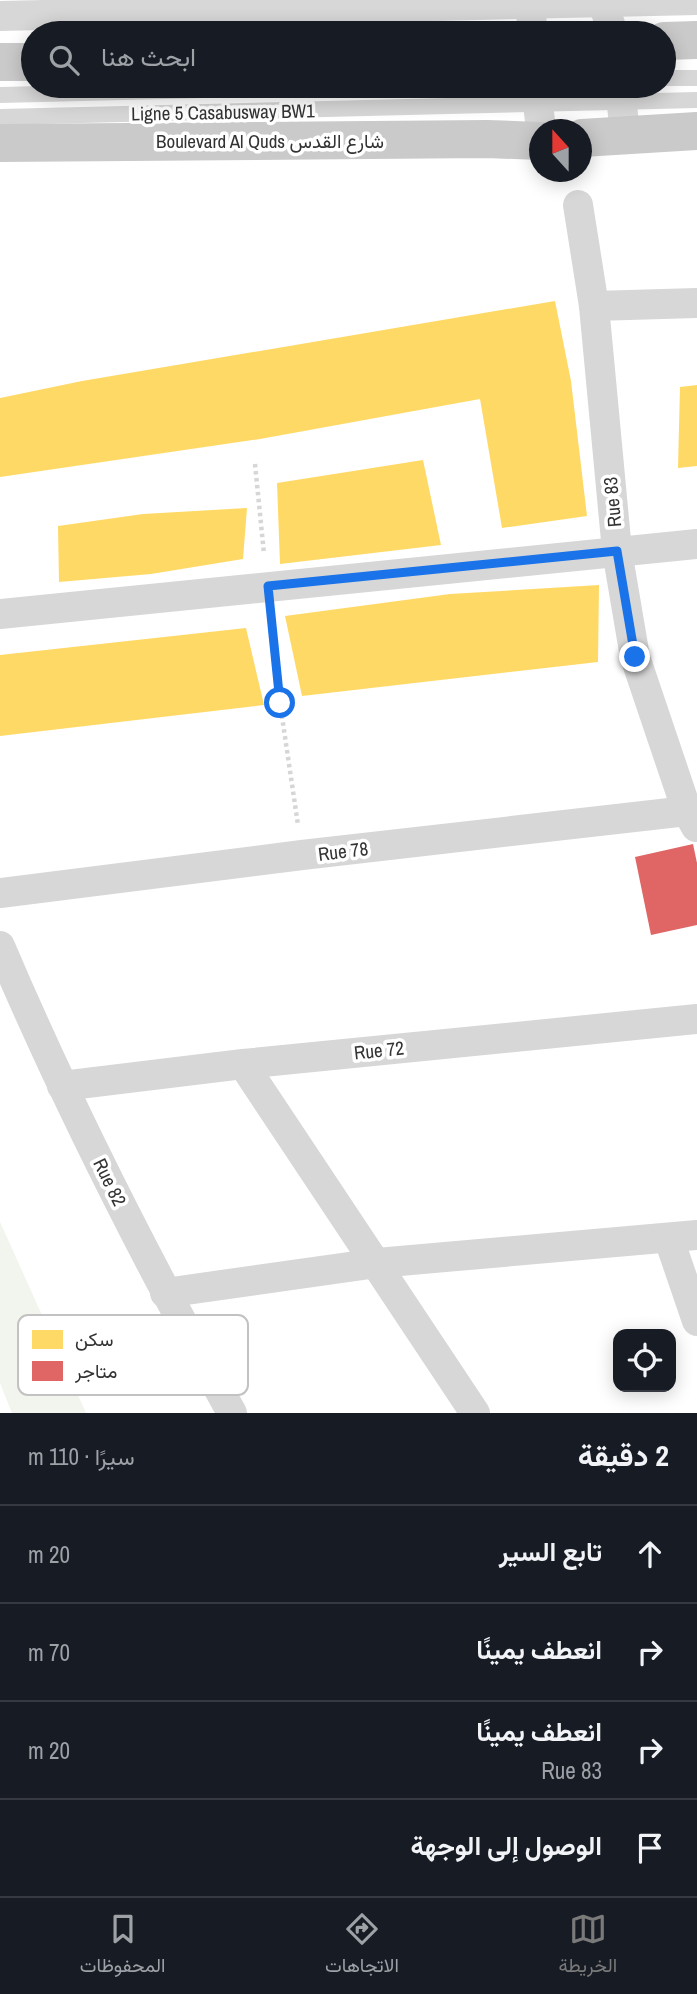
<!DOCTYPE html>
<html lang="ar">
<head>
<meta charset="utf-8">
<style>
  body { margin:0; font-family:"Archivo Narrow",Vazirmatn,sans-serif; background:#242831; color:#f1f3f6; direction:rtl }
  .controls { position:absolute; right:21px; bottom:21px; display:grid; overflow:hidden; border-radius:14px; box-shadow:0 4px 18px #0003 }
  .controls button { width:63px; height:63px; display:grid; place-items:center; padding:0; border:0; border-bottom:2px solid #363941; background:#171b24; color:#f1f3f6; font:35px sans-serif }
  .compass { position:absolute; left:529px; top:119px; width:63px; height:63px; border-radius:50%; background:#171b24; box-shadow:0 4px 18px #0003; rotate:339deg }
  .stop { position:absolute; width:21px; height:21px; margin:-16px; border:5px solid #1a73e8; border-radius:50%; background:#fff }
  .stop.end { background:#1a73e8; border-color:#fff; box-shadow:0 2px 7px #0008 }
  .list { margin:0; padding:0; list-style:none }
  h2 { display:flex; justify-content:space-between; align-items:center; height:91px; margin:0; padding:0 28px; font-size:30px }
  h2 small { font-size:23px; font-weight:400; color:#9ea1a6 }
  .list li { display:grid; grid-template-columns:46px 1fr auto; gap:21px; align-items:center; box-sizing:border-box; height:98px; padding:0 28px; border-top:2px solid #363941 }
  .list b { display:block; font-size:26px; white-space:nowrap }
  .list p { margin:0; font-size:23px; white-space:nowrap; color:#9ea1a6 }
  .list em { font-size:23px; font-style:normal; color:#9ea1a6 }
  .icon { flex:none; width:38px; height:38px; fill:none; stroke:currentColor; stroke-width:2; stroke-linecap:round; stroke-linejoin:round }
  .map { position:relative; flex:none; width:697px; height:1413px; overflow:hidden; direction:ltr }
  .search { position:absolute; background:#171b24; box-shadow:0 4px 18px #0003; left:21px; right:21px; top:21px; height:77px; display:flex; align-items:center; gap:18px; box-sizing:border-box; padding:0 24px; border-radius:38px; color:#9ea1a6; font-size:26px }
  .sheet { height:483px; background:#171b24 }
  nav { display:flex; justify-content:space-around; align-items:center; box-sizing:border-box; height:98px; border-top:2px solid #363941; background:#171b24; font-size:19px; color:#9ea1a6 }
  nav a { display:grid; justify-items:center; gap:4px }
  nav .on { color:#7a7a7a }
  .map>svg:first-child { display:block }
</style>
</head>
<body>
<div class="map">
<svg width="697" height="1413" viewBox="0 0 697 1413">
  <rect width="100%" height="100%" fill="#fff"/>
  <path fill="#f1f5ed" d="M0,1222L86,1413H12L0,1383Z"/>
  <g fill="#ffd966">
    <path d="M555,301L571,381L587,516L502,528L480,399L260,439L0,477V398L82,381Z"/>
    <path d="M697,385V466L678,468L680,387Z"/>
    <path d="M423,460L441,545L280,564L277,483Z"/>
    <path d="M247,508L243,559L151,574L59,582L58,526L143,514Z"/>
    <path d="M599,585L598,662L302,696L285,616L450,594Z"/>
    <path d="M246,628L264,705L0,736V655Z"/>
  </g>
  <path fill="#e06666" d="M693,844L697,863V925L651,935L635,857Z"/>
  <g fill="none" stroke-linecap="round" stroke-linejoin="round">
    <g stroke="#d6d6d6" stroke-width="4.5" stroke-dasharray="3.5 3.5" stroke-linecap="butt">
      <path d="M255,464L264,554"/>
      <path d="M271,618L280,703L298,825"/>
    </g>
    <g stroke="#d7d7d7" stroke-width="16">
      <path d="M664,78H697"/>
      <path d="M0,95L362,86"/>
      <path d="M0,117L697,100"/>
    </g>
    <g stroke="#d7d7d7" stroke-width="30">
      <path d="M602,0L613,33"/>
      <path d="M0,16L697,0"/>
      <path d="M532,33L531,4L535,0"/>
      <path d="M536,86L541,130"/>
      <path d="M620,86L625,134"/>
      <path d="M578,205L594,306L617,551L635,657L687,811L696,827"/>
      <path d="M594,306L697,303"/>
      <path d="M0,614L697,544"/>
      <path d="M0,893L302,855L687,811"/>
      <path d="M0,946C68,1106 147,1261 232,1413"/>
      <path d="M243,1064L475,1413"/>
      <path d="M62,1086L243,1064L697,1019"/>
      <path d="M669,1239L697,1321"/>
      <path d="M165,1293L377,1263L697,1235"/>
    </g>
    <g stroke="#cacaca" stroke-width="38">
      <path d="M664,41L697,40"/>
      <path d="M0,62H33"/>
      <path d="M582,138L697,131"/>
      <path d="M0,143L487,139L540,141"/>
    </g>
  </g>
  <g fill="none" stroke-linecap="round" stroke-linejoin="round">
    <path stroke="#1a73e8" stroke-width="9" d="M280,703L268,586L617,551L635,657"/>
  </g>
  <g text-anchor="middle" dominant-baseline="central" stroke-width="7" stroke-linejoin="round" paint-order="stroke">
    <g font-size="19" fill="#333" stroke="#fff">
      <text transform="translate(223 112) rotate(-1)">Ligne 5 Casabusway BW1</text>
      <text x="270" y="141">Boulevard Al Quds شارع القدس</text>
      <text transform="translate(612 502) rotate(-95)">Rue 83</text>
      <text transform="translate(343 851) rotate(-7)">Rue 78</text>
      <text transform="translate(379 1050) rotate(-6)">Rue 72</text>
      <text transform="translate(110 1182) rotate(64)">Rue 82</text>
    </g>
  </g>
  <rect x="18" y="1315" width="230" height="80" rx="10" fill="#fff" stroke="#c2c2c2" stroke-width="2"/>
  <rect x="32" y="1330" width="31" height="19" fill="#ffd966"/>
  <rect x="32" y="1361" width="31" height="20" fill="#e06666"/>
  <g font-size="19" fill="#333">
    <text x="75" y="1346">سكن</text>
    <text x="75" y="1378">متاجر</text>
  </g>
</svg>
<div class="controls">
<button><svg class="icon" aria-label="locate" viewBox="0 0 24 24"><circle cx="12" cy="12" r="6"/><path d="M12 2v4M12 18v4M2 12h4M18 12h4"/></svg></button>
</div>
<svg class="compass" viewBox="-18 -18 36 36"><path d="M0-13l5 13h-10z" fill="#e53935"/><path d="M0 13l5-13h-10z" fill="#9ea1a6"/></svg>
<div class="stop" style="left:280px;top:703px"></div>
<div class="stop end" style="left:635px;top:657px"></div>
<div class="search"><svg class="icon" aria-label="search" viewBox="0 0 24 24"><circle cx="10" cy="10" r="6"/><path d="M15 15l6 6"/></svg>ابحث هنا</div>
</div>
<section class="sheet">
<h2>2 دقيقة<small>سيرًا · 110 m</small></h2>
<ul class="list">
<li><svg class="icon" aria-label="ahead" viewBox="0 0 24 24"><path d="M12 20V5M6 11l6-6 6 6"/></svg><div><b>تابع السير</b></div><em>20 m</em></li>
<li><svg class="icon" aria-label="right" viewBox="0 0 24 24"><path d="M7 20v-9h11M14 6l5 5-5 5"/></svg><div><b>انعطف يمينًا</b></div><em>70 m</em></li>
<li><svg class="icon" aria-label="right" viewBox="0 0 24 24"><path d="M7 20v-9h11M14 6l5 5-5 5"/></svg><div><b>انعطف يمينًا</b><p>Rue 83</p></div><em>20 m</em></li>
<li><svg class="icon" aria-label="arrive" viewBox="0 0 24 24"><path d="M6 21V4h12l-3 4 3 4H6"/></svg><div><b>الوصول إلى الوجهة</b></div></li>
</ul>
</section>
<nav>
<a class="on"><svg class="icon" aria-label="map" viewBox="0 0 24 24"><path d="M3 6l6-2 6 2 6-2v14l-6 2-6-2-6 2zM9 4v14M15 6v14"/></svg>الخريطة</a>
<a><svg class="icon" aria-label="directions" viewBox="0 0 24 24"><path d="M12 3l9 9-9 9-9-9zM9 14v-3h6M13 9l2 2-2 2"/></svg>الاتجاهات</a>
<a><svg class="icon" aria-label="saved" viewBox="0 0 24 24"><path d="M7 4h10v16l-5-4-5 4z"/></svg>المحفوظات</a>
</nav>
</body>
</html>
